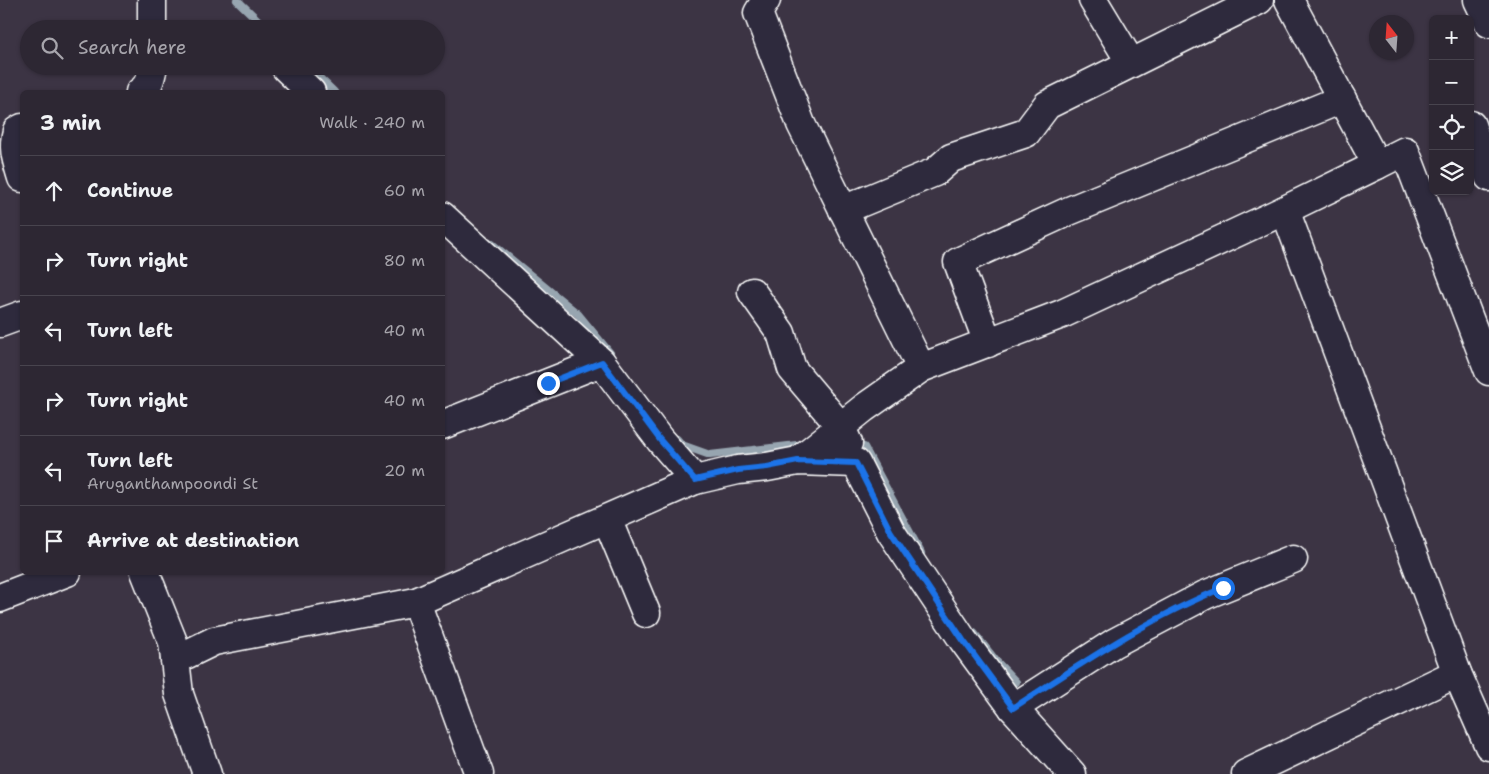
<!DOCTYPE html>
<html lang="en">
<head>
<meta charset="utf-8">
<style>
  body { margin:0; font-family:"Shantell Sans",sans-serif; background:#352f3b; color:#f1f3f6 }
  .controls { position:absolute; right:15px; top:15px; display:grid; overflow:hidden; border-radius:8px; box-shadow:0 1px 4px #0004 }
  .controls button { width:45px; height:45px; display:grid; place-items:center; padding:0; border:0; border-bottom:1px solid #48444e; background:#2d2733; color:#f1f3f6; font:25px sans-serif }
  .compass { position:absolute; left:1369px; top:15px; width:45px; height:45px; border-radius:50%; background:#2d2733; box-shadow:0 1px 4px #0004; rotate:343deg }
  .stop { position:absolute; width:15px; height:15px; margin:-11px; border:4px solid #1a73e8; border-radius:50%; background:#fff }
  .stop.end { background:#1a73e8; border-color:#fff; box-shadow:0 1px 5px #0008 }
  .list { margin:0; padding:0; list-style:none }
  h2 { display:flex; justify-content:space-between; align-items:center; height:65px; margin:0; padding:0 20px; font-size:21px }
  h2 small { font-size:16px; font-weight:400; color:#a7a5ac }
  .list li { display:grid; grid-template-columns:32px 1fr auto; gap:15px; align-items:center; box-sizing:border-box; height:70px; padding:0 20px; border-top:1px solid #48444e }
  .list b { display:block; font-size:19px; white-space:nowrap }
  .list p { margin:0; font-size:16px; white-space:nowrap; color:#a7a5ac }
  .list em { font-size:16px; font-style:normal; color:#a7a5ac }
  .icon { flex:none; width:28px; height:28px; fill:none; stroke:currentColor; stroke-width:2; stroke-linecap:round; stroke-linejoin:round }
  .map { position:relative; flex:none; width:1489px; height:774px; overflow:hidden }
  .search { position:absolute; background:#2d2733; box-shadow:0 1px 4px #0004; left:20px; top:20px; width:425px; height:55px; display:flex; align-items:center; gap:12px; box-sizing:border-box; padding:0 18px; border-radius:28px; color:#a7a5ac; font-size:19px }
  .panel { position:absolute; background:#2d2733; box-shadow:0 1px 4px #0004; left:20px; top:90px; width:425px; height:485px; border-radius:8px }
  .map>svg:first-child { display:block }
</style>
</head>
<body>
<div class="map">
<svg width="1489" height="774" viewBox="0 0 1489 774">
  <rect width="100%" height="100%" fill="#3c3444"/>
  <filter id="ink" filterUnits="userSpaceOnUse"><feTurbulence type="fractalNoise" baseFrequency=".02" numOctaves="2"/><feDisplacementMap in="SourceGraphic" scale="10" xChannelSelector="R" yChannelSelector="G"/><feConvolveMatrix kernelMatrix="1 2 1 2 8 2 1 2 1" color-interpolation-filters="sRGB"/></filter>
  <g filter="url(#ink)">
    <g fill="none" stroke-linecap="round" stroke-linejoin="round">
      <g stroke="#97a5b0" stroke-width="8">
        <path d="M237,0L267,29"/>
        <path d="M307,66L334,92"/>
        <path d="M491,243L578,314L610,353"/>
        <path d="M677,439L682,445L710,455L805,444"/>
        <path d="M851,446L864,447L921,553"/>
        <path d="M974,633L996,661L1016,682"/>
      </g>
      <g stroke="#fff" stroke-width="31">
        <g id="minor">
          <path d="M152,0V29"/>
          <path d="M766,0L758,13L801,124L921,368"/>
          <path d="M1093,0L1131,63"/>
          <path d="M1478,0L1489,23"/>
          <path d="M286,68L311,92"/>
          <path d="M140,92C149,87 151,77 153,66"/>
          <path d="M1471,125L1489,177"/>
          <path d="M22,128L17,131C12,149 17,161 22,178"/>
          <path d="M1377,165L1405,151L1489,371"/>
          <path d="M843,210L935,172L951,158L1026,133L1047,105L1259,0"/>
          <path d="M1285,210L1457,673L1489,746"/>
          <path d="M442,216L601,362L660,440L695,480L738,470L767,467L798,461L856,463L891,532L963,640L1013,708L1072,774"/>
          <path d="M752,292L781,333L792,369L841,427L848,443"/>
          <path d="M0,323L22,315"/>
          <path d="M988,343L958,262L1069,211L1342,99"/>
          <path d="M442,425L601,362"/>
          <path d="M798,461L864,408L921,368L1062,314L1285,210L1377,165L1289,0"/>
          <path d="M607,519L646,613"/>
          <path d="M145,572L173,642L179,694L207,774"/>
          <path d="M0,598L67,572"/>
          <path d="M175,660L214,641L416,602"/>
          <path d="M1013,708L1114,643L1205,595L1293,559"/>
          <path d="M479,774L416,602L695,480"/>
          <path d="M1246,774L1457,673"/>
        </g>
      </g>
      <use href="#minor" stroke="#2f2a3d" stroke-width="28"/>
    </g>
  </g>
  <g fill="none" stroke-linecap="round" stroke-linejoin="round" filter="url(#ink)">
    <path stroke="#1a73e8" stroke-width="6" d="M548,383L602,362L660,440L695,480L738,470L767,467L798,461L856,463L891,532L963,640L1013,708C1081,664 1148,618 1223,588"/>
  </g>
</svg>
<div class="controls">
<button>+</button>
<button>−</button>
<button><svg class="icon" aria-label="locate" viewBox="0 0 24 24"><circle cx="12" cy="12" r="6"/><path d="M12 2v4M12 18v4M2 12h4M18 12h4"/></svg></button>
<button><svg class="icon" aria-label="layers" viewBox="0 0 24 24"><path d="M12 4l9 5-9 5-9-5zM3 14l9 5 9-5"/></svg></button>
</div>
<svg class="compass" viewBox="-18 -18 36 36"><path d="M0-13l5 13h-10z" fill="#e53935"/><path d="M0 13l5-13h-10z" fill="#a7a5ac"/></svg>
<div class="stop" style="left:1223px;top:588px"></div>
<div class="stop end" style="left:548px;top:383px"></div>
<div class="search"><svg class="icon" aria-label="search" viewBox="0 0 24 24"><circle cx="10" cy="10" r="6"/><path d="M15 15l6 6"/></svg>Search here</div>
<section class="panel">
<h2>3 min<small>Walk · 240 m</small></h2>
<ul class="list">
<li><svg class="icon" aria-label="ahead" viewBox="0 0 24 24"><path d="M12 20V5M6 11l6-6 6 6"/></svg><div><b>Continue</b></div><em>60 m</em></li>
<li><svg class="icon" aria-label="right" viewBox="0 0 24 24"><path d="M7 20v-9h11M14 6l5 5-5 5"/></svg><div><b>Turn right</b></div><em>80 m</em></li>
<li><svg class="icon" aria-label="left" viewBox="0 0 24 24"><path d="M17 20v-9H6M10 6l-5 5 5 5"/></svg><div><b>Turn left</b></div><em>40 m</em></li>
<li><svg class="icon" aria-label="right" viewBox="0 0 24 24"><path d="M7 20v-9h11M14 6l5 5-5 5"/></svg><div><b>Turn right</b></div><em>40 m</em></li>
<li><svg class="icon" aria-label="left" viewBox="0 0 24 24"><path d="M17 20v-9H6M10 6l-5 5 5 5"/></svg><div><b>Turn left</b><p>Aruganthampoondi St</p></div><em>20 m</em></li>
<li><svg class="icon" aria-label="arrive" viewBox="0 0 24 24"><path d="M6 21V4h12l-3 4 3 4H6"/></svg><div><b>Arrive at destination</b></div></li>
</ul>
</section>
</div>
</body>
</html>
